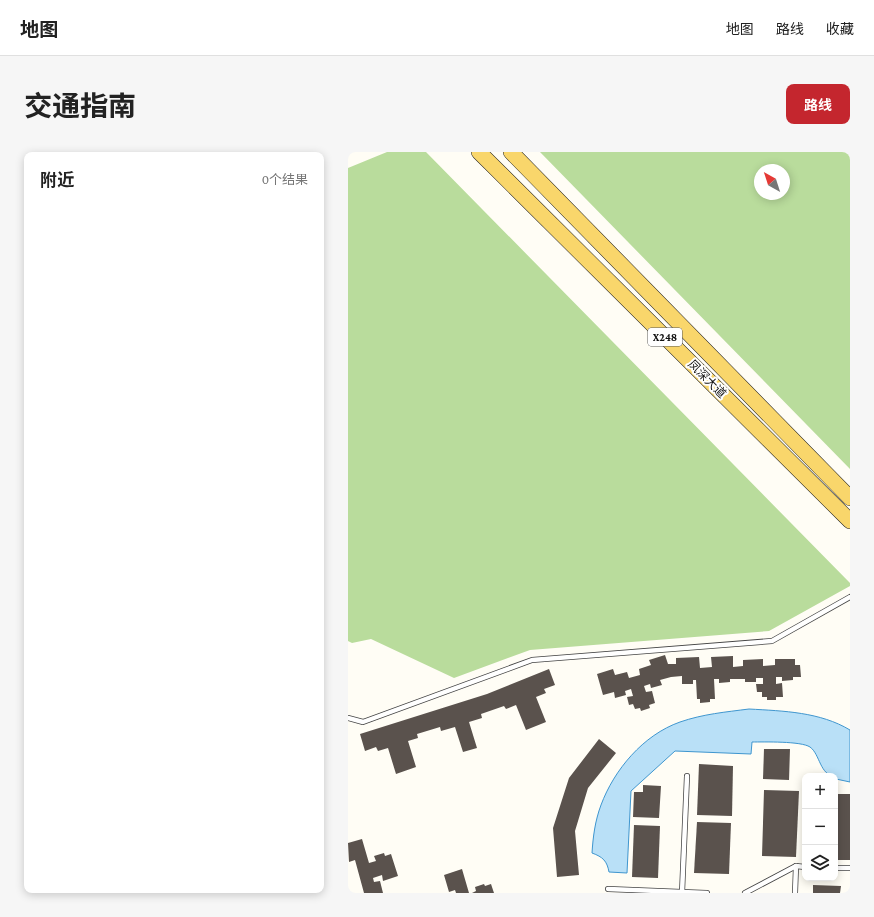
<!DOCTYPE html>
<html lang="zh">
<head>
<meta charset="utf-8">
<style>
  body { margin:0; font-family:"Crimson Pro","Noto Sans SC",serif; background:#f6f6f6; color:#222 }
  .controls { position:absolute; right:12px; bottom:12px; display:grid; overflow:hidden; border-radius:8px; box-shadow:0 2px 10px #0003 }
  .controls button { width:36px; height:36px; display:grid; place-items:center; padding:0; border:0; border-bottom:1px solid #e0e0e0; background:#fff; color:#222; font:20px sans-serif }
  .compass { position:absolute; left:406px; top:12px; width:36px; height:36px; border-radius:50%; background:#fff; box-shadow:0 2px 10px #0003; rotate:321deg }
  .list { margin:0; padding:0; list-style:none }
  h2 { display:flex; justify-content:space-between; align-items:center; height:52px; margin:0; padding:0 16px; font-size:17px }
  h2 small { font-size:13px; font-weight:400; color:#767676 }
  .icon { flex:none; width:22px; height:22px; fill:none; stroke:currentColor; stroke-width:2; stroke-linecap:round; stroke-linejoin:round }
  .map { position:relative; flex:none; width:502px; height:741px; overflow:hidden; border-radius:8px }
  header { display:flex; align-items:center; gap:24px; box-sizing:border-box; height:56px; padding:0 20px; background:#fff; border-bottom:1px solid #e0e0e0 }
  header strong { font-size:19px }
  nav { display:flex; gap:22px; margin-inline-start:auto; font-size:14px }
  .intro { display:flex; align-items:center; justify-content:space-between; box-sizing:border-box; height:96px; padding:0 24px }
  h1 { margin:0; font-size:28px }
  .button { padding:10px 18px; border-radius:8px; background:#c4262e; color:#fff; font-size:14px; font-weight:700 }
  main { display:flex; gap:24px; padding:0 24px }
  aside { flex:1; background:#fff; border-radius:8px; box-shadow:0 2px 10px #0003 }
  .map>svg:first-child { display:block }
</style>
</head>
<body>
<header>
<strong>地图</strong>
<nav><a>地图</a><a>路线</a><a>收藏</a></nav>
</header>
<div class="intro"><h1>交通指南</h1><a class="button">路线</a></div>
<main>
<aside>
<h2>附近<small>0个结果</small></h2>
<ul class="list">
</ul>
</aside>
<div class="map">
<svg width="502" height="741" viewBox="0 0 502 741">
  <rect width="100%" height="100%" fill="#fffdf5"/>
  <g fill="#b9dc9c" fill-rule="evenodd">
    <path d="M39,0H78L502,431V434L421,479L182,498L106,526L23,487L4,491L0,489V16Z"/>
    <path d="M192,0H502V317ZM412,18H436V42H412Z"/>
  </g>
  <path fill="#b9e0f7" stroke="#3f96cf" d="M401,557C436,559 472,560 502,578V630L488,627L487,624C472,624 472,602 462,595C453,589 416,590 404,590L403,602L327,599L283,639L279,721L261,720C259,709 255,705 244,701C245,685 247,669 253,653C266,618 295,583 332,570C355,562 378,560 401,557Z"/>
  <g fill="#5a524d">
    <path d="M317,503L320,512H328V506L351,505L352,516L364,515L363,505L385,504V515L395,514V508L415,507V514L427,513V507H447V513H452L453,525H445V528L434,529V525H428V532L434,531L435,545H428V548H419V545H414V540H409L408,532H415V526H408V530H397V527H382V530L371,531V527H366L367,547H362V550L352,551V547H349L348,528H345V532H334V524L323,525L312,528L314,533L303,536L302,532L296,534L298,540L304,539L307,551L301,553L302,556L293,559L292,556L287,557L285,552L281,553L279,545L285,544L283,537L277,539L278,543L267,546L266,540L255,543L249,522L265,517L267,523L279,520L281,526L292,523L291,517L303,513L301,508Z"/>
    <path d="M201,517L207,533L196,537L198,541L188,545L198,570L178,578L168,553L158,557L156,554L133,562L134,566L121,570L129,596L115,600L107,575L93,579L92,575L69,582L70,586L60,589L68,615L48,622L40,596L30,599L28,595L17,599L12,582L139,542Z"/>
    <path d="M251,587L268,601L240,636L227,679L231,723L209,725L205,676L221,626Z"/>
    <path d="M416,597H442L441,628L415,627Z"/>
    <path d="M351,612L385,614L384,664L349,663Z"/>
    <path d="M295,633L313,634L311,666L285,665L286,640H295Z"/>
    <path d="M416,638L451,639L448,705L414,704Z"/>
    <rect x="487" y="642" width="15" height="66"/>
    <path d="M349,670L383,671L381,722L346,721Z"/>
    <path d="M286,673L312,674L310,726L284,725Z"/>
    <path d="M14,687L21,711L28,709L26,704L36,701L37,704L43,702L50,724L35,729L34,723L25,726L26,730L32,729L35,741H16L7,708L1,710L0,691Z"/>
    <path d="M114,717L121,741H108L107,738L101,740L96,723Z"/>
    <path d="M136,732L137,734L143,732L146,741H124L128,739L127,735Z"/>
    <path d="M465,733L493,734L492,741H465Z"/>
  </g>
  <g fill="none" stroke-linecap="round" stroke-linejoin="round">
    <g stroke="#444" stroke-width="6">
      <g id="lane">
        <path d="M0,566L15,570L184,508L424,489L502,445"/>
        <path d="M487,716H502"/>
        <path d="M260,737L359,741"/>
        <path d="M334,741L339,624"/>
        <path d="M397,741L448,714L457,715"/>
        <path d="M447,741L448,714"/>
      </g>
    </g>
    <g stroke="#222" stroke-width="16">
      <g id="primary">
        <path d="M131,0L502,369"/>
        <path d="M163,0L502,346"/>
      </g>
    </g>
    <use href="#lane" stroke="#fff" stroke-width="4.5"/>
    <use href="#primary" stroke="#f9d66b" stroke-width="15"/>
  </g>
  <g text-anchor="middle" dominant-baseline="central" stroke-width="4" stroke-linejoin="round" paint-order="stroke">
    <rect fill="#fff" stroke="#585858" stroke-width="1" x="300" y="176" width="34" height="18" rx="3"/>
    <g font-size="11" font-weight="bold" fill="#111">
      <text x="317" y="185">X248</text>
    </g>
    <g font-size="12" fill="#111" stroke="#fff">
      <text transform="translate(359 227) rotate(45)">凤深大道</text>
    </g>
  </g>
</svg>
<div class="controls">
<button>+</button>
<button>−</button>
<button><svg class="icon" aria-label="layers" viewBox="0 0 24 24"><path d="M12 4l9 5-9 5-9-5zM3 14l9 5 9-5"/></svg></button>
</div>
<svg class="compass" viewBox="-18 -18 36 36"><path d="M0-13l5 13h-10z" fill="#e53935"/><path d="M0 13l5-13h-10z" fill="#767676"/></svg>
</div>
</main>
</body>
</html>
